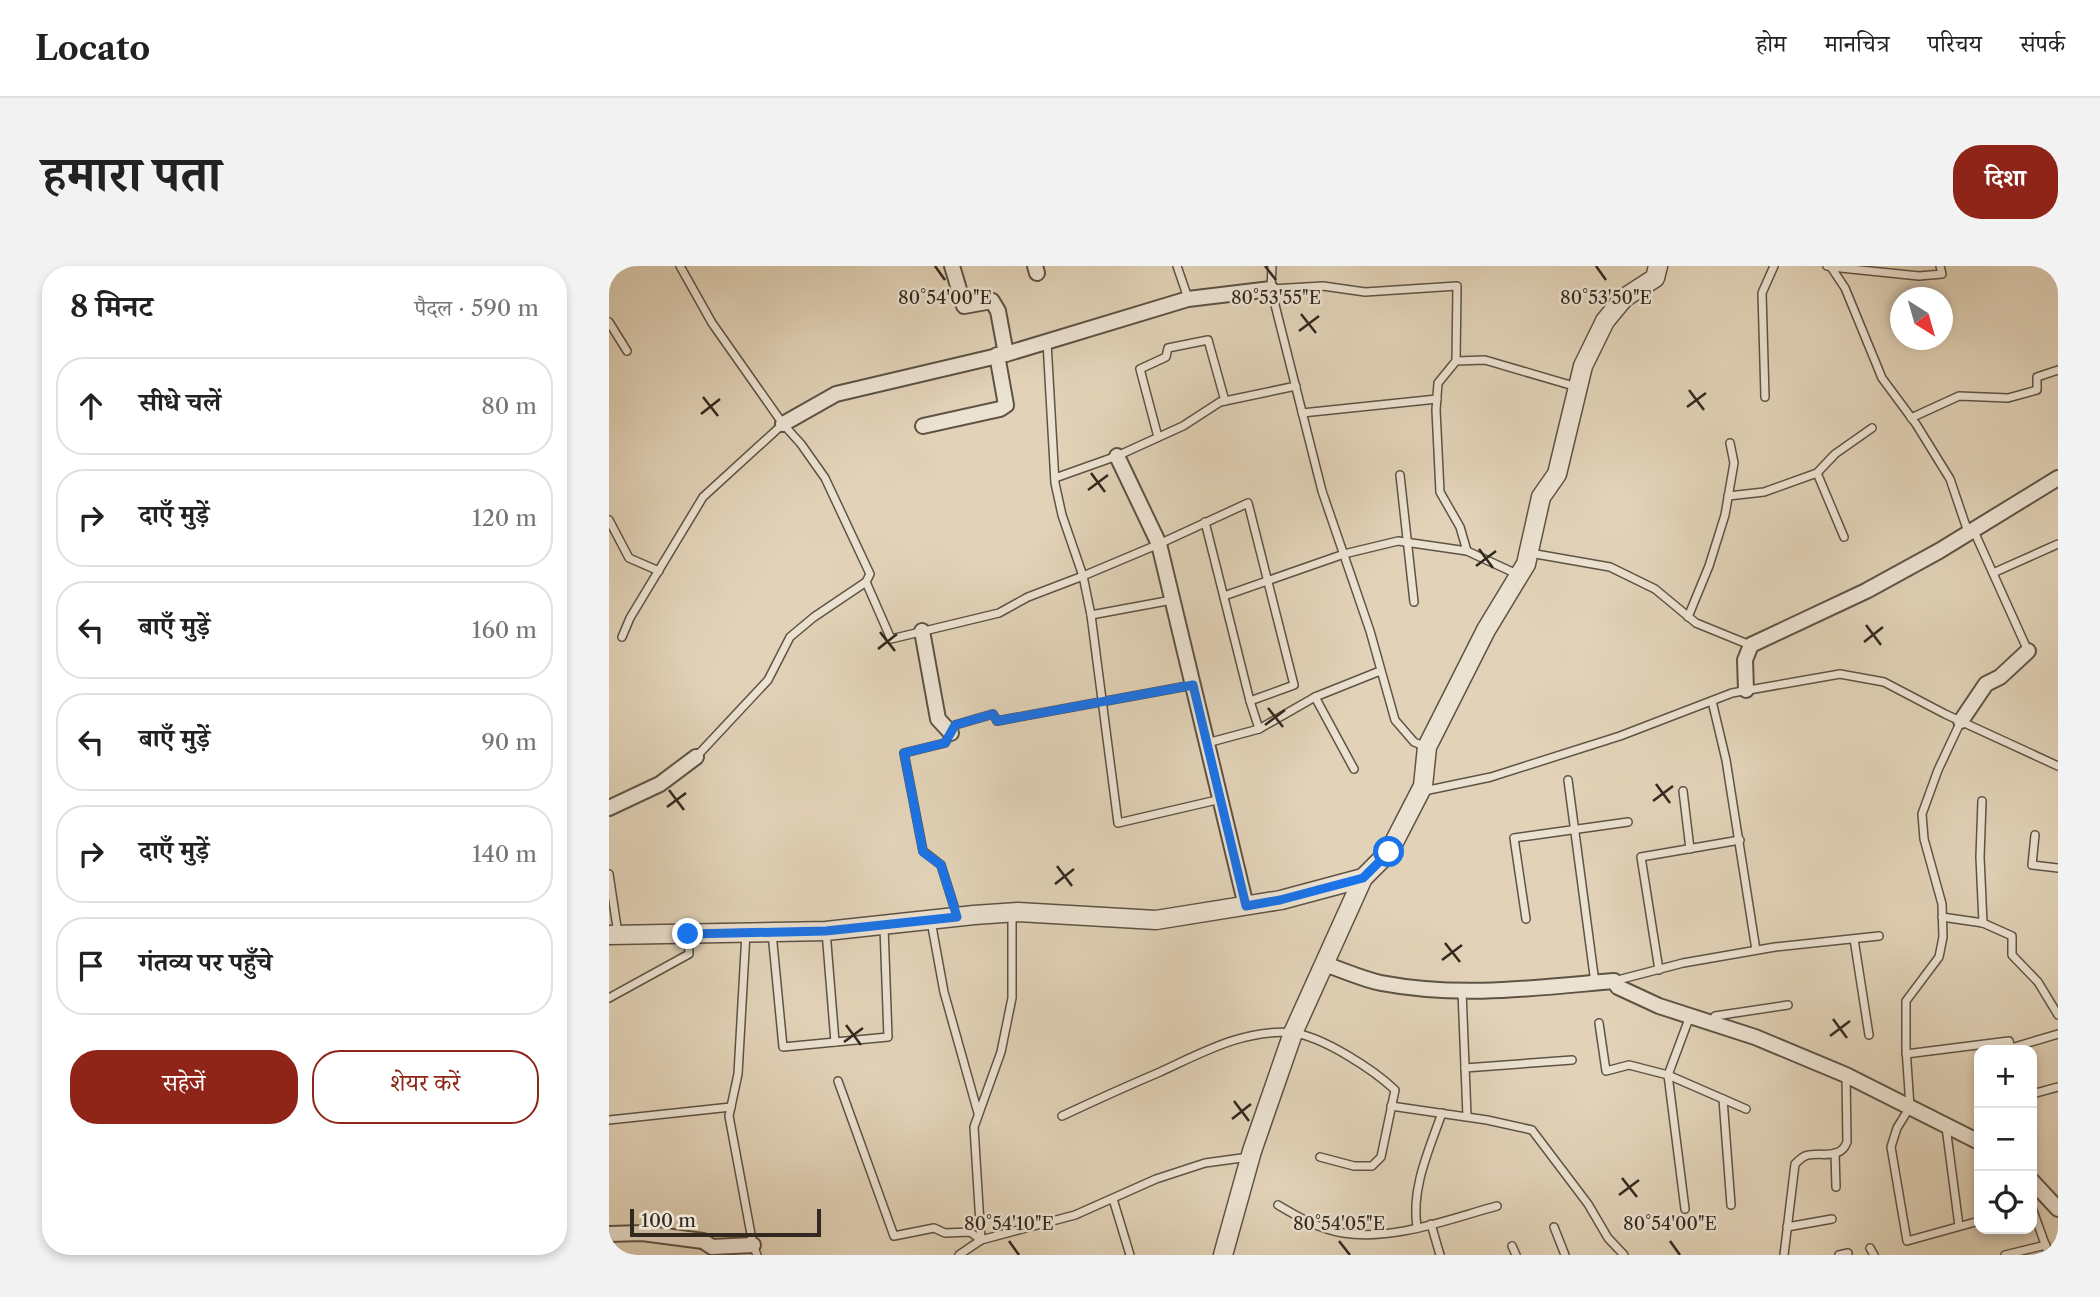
<!DOCTYPE html>
<html lang="hi">
<head>
<meta charset="utf-8">
<style>
  body { margin:0; font-family:"Libre Caslon Text","Noto Serif Devanagari",serif; background:#f2f2f2; color:#222 }
  .controls { position:absolute; right:21px; bottom:21px; display:grid; overflow:hidden; border-radius:14px; box-shadow:0 4px 10px #0003 }
  .controls button { width:63px; height:63px; display:grid; place-items:center; padding:0; border:0; border-bottom:2px solid #e0e0e0; background:#fff; color:#222; font:35px sans-serif }
  .compass { position:absolute; left:1281px; top:21px; width:63px; height:63px; border-radius:50%; background:#fff; box-shadow:0 4px 10px #0003; rotate:143deg }
  .scale { position:absolute; left:21px; bottom:18px; width:191px; box-sizing:border-box; padding-left:7px; border:4px solid #32281f; border-top:0; font-size:19px; line-height:24px; white-space:nowrap; color:#32281f; -webkit-text-stroke:5px #ece2d1; paint-order:stroke }
  .stop { position:absolute; width:21px; height:21px; margin:-16px; border:5px solid #1a73e8; border-radius:50%; background:#fff }
  .stop.end { background:#1a73e8; border-color:#fff; box-shadow:0 2px 7px #0008 }
  .list { margin:0; padding:0; list-style:none }
  h2 { display:flex; justify-content:space-between; align-items:center; height:91px; margin:0; padding:0 28px; font-size:30px }
  h2 small { font-size:23px; font-weight:400; color:#767676 }
  .list li { display:grid; grid-template-columns:46px 1fr auto; gap:21px; align-items:center; box-sizing:border-box; height:98px; margin:0 14px 14px; padding:0 14px; border:2px solid #e0e0e0; border-radius:28px }
  .list b { display:block; font-size:26px; white-space:nowrap }
  .list em { font-size:23px; font-style:normal; color:#767676 }
  .actions { display:flex; gap:14px; padding:21px 28px }
  .actions a { flex:1; padding:16px 0; border:2px solid #8f2418; border-radius:28px; text-align:center; font-size:24px; color:#8f2418 }
  .actions .main { background:#8f2418; color:#fff }
  .icon { flex:none; width:38px; height:38px; fill:none; stroke:currentColor; stroke-width:2; stroke-linecap:round; stroke-linejoin:round }
  .map { position:relative; flex:none; width:1449px; height:989px; overflow:hidden; border-radius:28px }
  header { display:flex; align-items:center; gap:42px; box-sizing:border-box; height:98px; padding:0 35px; background:#fff; border-bottom:2px solid #e0e0e0 }
  header strong { font-size:33px }
  nav { display:flex; gap:38px; margin-inline-start:auto; font-size:24px }
  .intro { display:flex; align-items:center; justify-content:space-between; box-sizing:border-box; height:168px; padding:0 42px }
  h1 { margin:0; font-size:49px }
  .button { padding:18px 32px; border-radius:28px; background:#8f2418; color:#fff; font-size:24px; font-weight:700 }
  main { display:flex; gap:42px; padding:0 42px }
  aside { flex:1; background:#fff; border-radius:28px; box-shadow:0 4px 10px #0003 }
  .map>svg:first-child { display:block }
</style>
</head>
<body>
<header>
<strong>Locato</strong>
<nav><a>होम</a><a>मानचित्र</a><a>परिचय</a><a>संपर्क</a></nav>
</header>
<div class="intro"><h1>हमारा पता</h1><a class="button">दिशा</a></div>
<main>
<aside>
<h2>8 मिनट<small>पैदल · 590 m</small></h2>
<ul class="list">
<li><svg class="icon" aria-label="ahead" viewBox="0 0 24 24"><path d="M12 20V5M6 11l6-6 6 6"/></svg><div><b>सीधे चलें</b></div><em>80 m</em></li>
<li><svg class="icon" aria-label="right" viewBox="0 0 24 24"><path d="M7 20v-9h11M14 6l5 5-5 5"/></svg><div><b>दाएँ मुड़ें</b></div><em>120 m</em></li>
<li><svg class="icon" aria-label="left" viewBox="0 0 24 24"><path d="M17 20v-9H6M10 6l-5 5 5 5"/></svg><div><b>बाएँ मुड़ें</b></div><em>160 m</em></li>
<li><svg class="icon" aria-label="left" viewBox="0 0 24 24"><path d="M17 20v-9H6M10 6l-5 5 5 5"/></svg><div><b>बाएँ मुड़ें</b></div><em>90 m</em></li>
<li><svg class="icon" aria-label="right" viewBox="0 0 24 24"><path d="M7 20v-9h11M14 6l5 5-5 5"/></svg><div><b>दाएँ मुड़ें</b></div><em>140 m</em></li>
<li><svg class="icon" aria-label="arrive" viewBox="0 0 24 24"><path d="M6 21V4h12l-3 4 3 4H6"/></svg><div><b>गंतव्य पर पहुँचे</b></div></li>
</ul>
<div class="actions"><a class="main">सहेजें</a><a>शेयर करें</a></div>
</aside>
<div class="map">
<svg width="1449" height="989" viewBox="0 0 1449 989">
  <rect width="100%" height="100%" fill="#e2d3b8"/>
  <filter id="stains"><feTurbulence type="fractalNoise" baseFrequency=".00286" numOctaves="4"/><feColorMatrix values="0 0 0 0 .2 0 0 0 0 .09 0 0 0 0 .02 0 0 0 .5 -.17"/></filter>
  <radialGradient id="worn" r=".72"><stop offset=".6" stop-color="#630" stop-opacity="0"/><stop offset="1" stop-color="#630" stop-opacity=".3"/></radialGradient>
  <g fill="none" stroke-linecap="round" stroke-linejoin="round">
    <g stroke="#5e5345" stroke-width="10">
      <g id="service">
        <path d="M71,0L103,57L174,158L192,178L216,212L261,308L257,316L282,373L390,347L419,331L474,310L550,278L639,237L685,419L641,435"/>
        <path d="M568,0L579,32"/>
        <path d="M663,0L662,23L713,225L761,365L786,454L805,476L817,481"/>
        <path d="M1218,0L1222,1L1236,22L1273,112L1307,158L1341,213L1359,266"/>
        <path d="M1222,1L1310,10L1333,8L1331,0"/>
        <path d="M662,23L714,20L756,26L848,20L847,95"/>
        <path d="M0,56L18,85"/>
        <path d="M438,76L446,217L453,249L474,310L482,349L509,557L612,533"/>
        <path d="M1156,131L1153,27L1165,0"/>
        <path d="M693,147L828,133"/>
        <path d="M1302,152L1350,130L1399,132L1428,124V111L1449,104"/>
        <path d="M549,171L531,103L557,91L559,82L599,74L616,135"/>
        <path d="M1208,207L1235,271"/>
        <path d="M791,209L805,336"/>
        <path d="M446,212L508,190L574,160L611,136L687,120"/>
        <path d="M1119,230L1155,226L1208,207L1226,188L1263,162"/>
        <path d="M0,254L20,292L50,305"/>
        <path d="M596,256L641,435L650,463L598,477"/>
        <path d="M1364,263L1419,385"/>
        <path d="M858,285L851,261L831,226L827,144L829,117L847,95L876,94L968,121"/>
        <path d="M921,287L1001,301L1046,323L1087,357L1141,379"/>
        <path d="M1384,307L1449,278"/>
        <path d="M615,330L735,288L789,275L858,285L910,309"/>
        <path d="M482,349L563,334"/>
        <path d="M1079,351L1100,300L1116,249L1125,197L1121,177"/>
        <path d="M13,371L21,352L94,231L174,158"/>
        <path d="M706,431L745,503"/>
        <path d="M1103,435L1117,494L1147,684"/>
        <path d="M1352,455L1329,504L1313,548L1315,573L1333,638L1334,671L1330,691L1297,735V782L1301,841L1288,862L1282,881L1298,975L1370,955"/>
        <path d="M650,463L706,431L771,405"/>
        <path d="M87,491L159,414L181,371L205,351L257,316"/>
        <path d="M959,514L986,717"/>
        <path d="M815,525L882,511L1011,470L1123,427L1231,408L1275,416L1336,448L1449,500"/>
        <path d="M1074,525L1081,583"/>
        <path d="M1373,535L1371,591L1374,657"/>
        <path d="M1426,569L1423,599L1449,602"/>
        <path d="M0,608L9,668"/>
        <path d="M348,650L332,599L314,585L295,487L336,477L346,459L384,448L388,455L584,419"/>
        <path d="M1333,651L1374,657L1403,670V689L1429,716L1449,749"/>
        <path d="M917,653L905,572L1019,556"/>
        <path d="M322,655L335,726L369,847"/>
        <path d="M217,665L226,776"/>
        <path d="M137,667L129,808L120,850L144,979L148,989"/>
        <path d="M163,667L174,781L279,771L275,661"/>
        <path d="M1245,673L1260,769"/>
        <path d="M1050,704L1032,591L1131,574"/>
        <path d="M1005,715L1074,697L1166,681L1270,670"/>
        <path d="M853,725L858,850"/>
        <path d="M0,732L80,688L79,668"/>
        <path d="M990,757L997,805L1020,799L1059,809L1137,843"/>
        <path d="M1103,757L1106,750L1179,739"/>
        <path d="M1297,788L1400,775L1402,782L1449,768"/>
        <path d="M856,802L963,794"/>
        <path d="M229,815L285,970L325,962L336,967L361,966L372,974"/>
        <path d="M1423,828L1449,821"/>
        <path d="M1114,833L1122,939"/>
        <path d="M782,840L878,854L923,864L979,938L999,972L1015,989"/>
        <path d="M453,850C485,835 518,820 551,806C592,787 637,762 684,767C713,770 765,804 786,824L772,891L763,900H745L711,891"/>
        <path d="M0,854L122,841"/>
        <path d="M1337,861L1350,960"/>
        <path d="M1226,887L1227,921"/>
        <path d="M504,933L521,989"/>
        <path d="M669,939C689,951 710,963 734,967C785,975 840,953 888,940"/>
        <path d="M1423,942L1440,989"/>
        <path d="M1076,943L1059,809L1081,750"/>
        <path d="M822,958L831,989"/>
        <path d="M808,961C802,922 820,884 833,847"/>
        <path d="M945,961L956,989"/>
        <path d="M1178,961L1223,953"/>
        <path d="M372,974L365,861L392,786L403,732V648"/>
        <path d="M903,980L907,989"/>
        <path d="M1261,982L1265,989"/>
        <path d="M350,989L372,974L466,949L547,913L596,897L640,891"/>
        <path d="M1175,989L1186,898C1188,896 1194,891 1196,890C1211,885 1231,895 1238,876L1237,809"/>
        <path d="M1230,989L1239,987"/>
        <path d="M1396,989L1437,979"/>
      </g>
    </g>
    <g stroke="#5e5345" stroke-width="18">
      <g id="minor">
        <path d="M343,0L355,40L383,35L389,45L397,88"/>
        <path d="M426,0L428,7"/>
        <path d="M174,158L227,128L397,88L579,33L662,23"/>
        <path d="M314,160L391,143L397,139L388,89"/>
        <path d="M508,190L550,278L637,640"/>
        <path d="M313,365L329,453L342,467"/>
        <path d="M1137,424L1136,394L1142,379L1257,325L1330,285L1449,212"/>
        <path d="M1352,455L1377,418L1391,411L1419,385"/>
        <path d="M0,542L51,518L87,491"/>
        <path d="M715,698C734,704 753,713 772,717C851,732 925,722 1005,715L1009,721L1050,740L1146,771L1237,809L1370,876"/>
        <path d="M1423,915L1449,943"/>
        <path d="M0,968L33,967L94,975L103,981L144,979"/>
      </g>
    </g>
    <g stroke="#5e5345" stroke-width="21">
      <g id="tertiary">
        <path d="M0,669L217,665L365,649L409,646L547,654L672,634L754,612"/>
        <path d="M614,989L643,885L684,767L754,612L780,586L814,520L818,481L877,364L917,298L932,231L948,208L974,100L996,55L1015,32L1046,12L1049,0"/>
      </g>
    </g>
    <use href="#service" stroke="#ece2d1" stroke-width="7"/>
    <use href="#minor" stroke="#ece2d1" stroke-width="14"/>
    <use href="#tertiary" stroke="#ece2d1" stroke-width="18"/>
  </g>
  <g fill="none" stroke-linecap="round" stroke-linejoin="round">
    <path stroke="#1a73e8" stroke-width="9" d="M79,668L217,665L348,651L332,599L314,586L295,487L336,477L346,459L384,448L388,455L584,419L637,640L671,634L754,612L780,586"/>
  </g>
  <path fill="none" stroke="#32281f" stroke-width="2.5" d="M326,0L336,14M656,0L667,14M987,0L997,14M692,48L707,67M690,65L710,50M1080,124L1095,144M94,131L109,150M1078,141L1097,127M92,148L111,133M482,207L496,226M479,224L499,209M870,283L884,302M867,300L887,285M1257,359L1272,379M271,366L286,385M1255,376L1274,361M269,383L288,368M659,442L674,461M656,459L676,444M1047,518L1061,537M60,524L75,544M1044,535L1064,520M58,541L77,527M448,600L463,620M446,618L465,603M836,677L851,696M833,694L853,679M1224,753L1238,772M237,759L252,779M1221,770L1241,755M235,776L254,762M625,835L640,855M623,853L642,838M1013,912L1028,931M1010,929L1030,914M400,975L410,989M730,975L741,989M1061,975L1071,989"/>
  <g font-size="18" text-anchor="middle" fill="#32281f" stroke="#ece2d1" stroke-width="5" stroke-linejoin="round" paint-order="stroke">
    <text x="997" y="38">80°53'50"E</text>
    <text x="336" y="38">80°54'00"E</text>
    <text x="667" y="38">80°53'55"E</text>
    <text x="400" y="964">80°54'10"E</text>
    <text x="730" y="964">80°54'05"E</text>
    <text x="1061" y="964">80°54'00"E</text>
  </g>
  <rect width="100%" height="100%" filter="url(#stains)"/>
  <rect width="100%" height="100%" fill="url(#worn)"/>
</svg>
<div class="controls">
<button>+</button>
<button>−</button>
<button><svg class="icon" aria-label="locate" viewBox="0 0 24 24"><circle cx="12" cy="12" r="6"/><path d="M12 2v4M12 18v4M2 12h4M18 12h4"/></svg></button>
</div>
<svg class="compass" viewBox="-18 -18 36 36"><path d="M0-13l5 13h-10z" fill="#e53935"/><path d="M0 13l5-13h-10z" fill="#767676"/></svg>
<div class="scale">100 m</div>
<div class="stop" style="left:780px;top:586px"></div>
<div class="stop end" style="left:79px;top:668px"></div>
</div>
</main>
</body>
</html>
